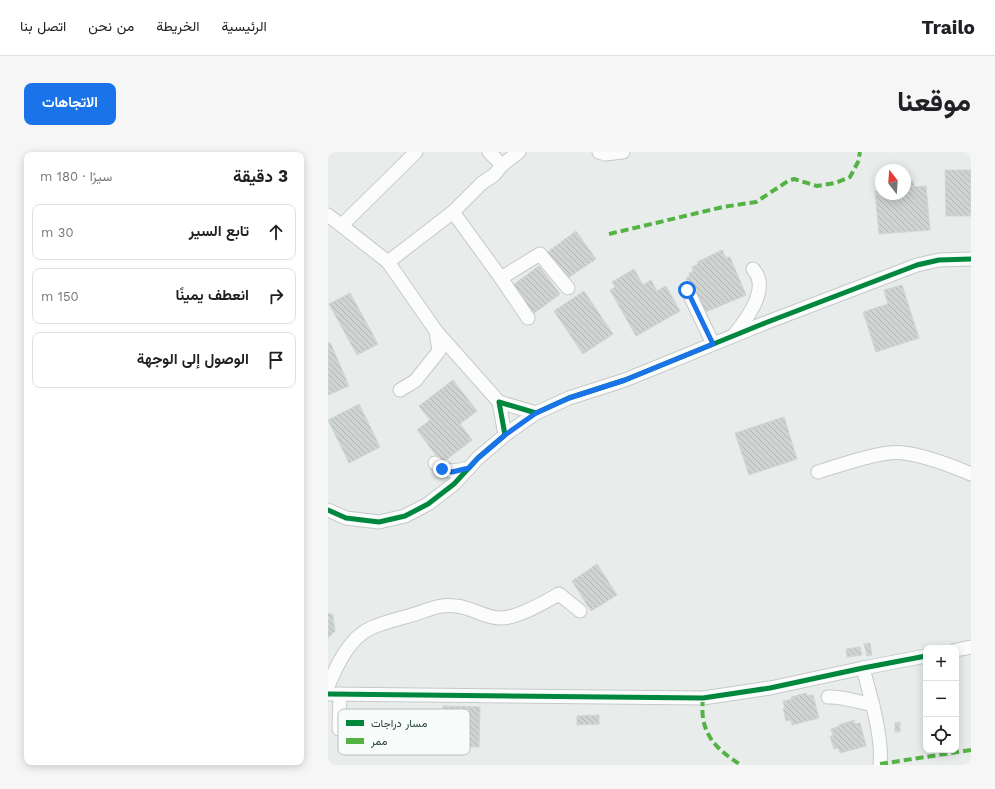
<!DOCTYPE html>
<html lang="ar">
<head>
<meta charset="utf-8">
<style>
  body { margin:0; font-family:"Work Sans",Vazirmatn,sans-serif; background:#f6f6f6; color:#202124; direction:rtl }
  .controls { position:absolute; right:12px; bottom:12px; display:grid; overflow:hidden; border-radius:8px; box-shadow:0 2px 10px #0003 }
  .controls button { width:36px; height:36px; display:grid; place-items:center; padding:0; border:0; border-bottom:1px solid #e0e0e0; background:#fff; color:#202124; font:20px sans-serif }
  .compass { position:absolute; left:547px; top:12px; width:36px; height:36px; border-radius:50%; background:#fff; box-shadow:0 2px 10px #0003; rotate:343deg }
  .stop { position:absolute; width:12px; height:12px; margin:-9px; border:3px solid #1a73e8; border-radius:50%; background:#fff }
  .stop.end { background:#1a73e8; border-color:#fff; box-shadow:0 1px 4px #0008 }
  .list { margin:0; padding:0; list-style:none }
  h2 { display:flex; justify-content:space-between; align-items:center; height:52px; margin:0; padding:0 16px; font-size:17px }
  h2 small { font-size:13px; font-weight:400; color:#757577 }
  .list li { display:grid; grid-template-columns:26px 1fr auto; gap:12px; align-items:center; box-sizing:border-box; height:56px; margin:0 8px 8px; padding:0 8px; border:1px solid #e0e0e0; border-radius:8px }
  .list b { display:block; font-size:15px; white-space:nowrap }
  .list em { font-size:13px; font-style:normal; color:#757577 }
  .icon { flex:none; width:22px; height:22px; fill:none; stroke:currentColor; stroke-width:2; stroke-linecap:round; stroke-linejoin:round }
  .map { position:relative; flex:none; width:643px; height:613px; overflow:hidden; direction:ltr; border-radius:8px }
  header { display:flex; align-items:center; gap:24px; box-sizing:border-box; height:56px; padding:0 20px; background:#fff; border-bottom:1px solid #e0e0e0 }
  header strong { font-size:19px }
  nav { display:flex; gap:22px; margin-inline-start:auto; font-size:14px }
  .intro { display:flex; align-items:center; justify-content:space-between; box-sizing:border-box; height:96px; padding:0 24px }
  h1 { margin:0; font-size:28px }
  .button { padding:10px 18px; border-radius:8px; background:#1a73e8; color:#fff; font-size:14px; font-weight:700 }
  main { display:flex; gap:24px; padding:0 24px }
  aside { flex:1; background:#fff; border-radius:8px; box-shadow:0 2px 10px #0003 }
  .map>svg:first-child { display:block }
</style>
</head>
<body>
<header>
<strong>Trailo</strong>
<nav><a>الرئيسية</a><a>الخريطة</a><a>من نحن</a><a>اتصل بنا</a></nav>
</header>
<div class="intro"><h1>موقعنا</h1><a class="button">الاتجاهات</a></div>
<main>
<div class="map">
<svg width="643" height="613" viewBox="0 0 643 613">
  <defs>
    <pattern id="building-back-hatch" width="6" height="6" patternUnits="userSpaceOnUse"><rect width="6" height="6" fill="#cfd4d2"/><path d="M-1 5l2 2M0 0l6 6M5-1l2 2" fill="none" stroke="#b2b7b5"/></pattern>
  </defs>
  <rect width="100%" height="100%" fill="#e8edeb"/>
  <g fill="url(#building-back-hatch)" stroke="#d1d6d4">
    <path d="M617,18H643V64H618Z"/>
    <path d="M577,29H585L586,35L598,34L602,78L551,82L547,39H550V32H553V42H577Z"/>
    <path d="M248,79L268,107L237,128L218,101Z"/>
    <path d="M394,98L398,106L402,105L418,143L375,161L363,139L358,126L362,124L361,121L365,120L364,115L370,112L369,110Z"/>
    <path d="M211,114L232,142L205,162L185,133Z"/>
    <path d="M306,117L315,133L323,128L329,139L338,134L352,159L308,184L282,138L287,135L284,130Z"/>
    <path d="M574,133L591,186L548,200L535,160L560,152L556,138Z"/>
    <path d="M256,139L285,182L255,202L226,159Z"/>
    <path d="M22,141L50,192L29,203L1,152Z"/>
    <path d="M2,190L21,234L0,243V191Z"/>
    <path d="M125,228L149,259L132,272L144,288L114,311L89,278L102,268L91,254Z"/>
    <path d="M31,252L52,295L21,311L0,268Z"/>
    <path d="M456,265L469,307L421,323L407,281Z"/>
    <path d="M269,412L289,443L263,459L244,429Z"/>
    <path d="M2,461L5,463L7,479L0,486V462Z"/>
    <path d="M542,491L544,503L539,504L536,492Z"/>
    <path d="M532,495L534,503L519,505L518,497Z"/>
    <path d="M478,541L479,544L485,543L491,566L464,573L463,568L458,569L455,556H457L455,549L464,547L463,545Z"/>
    <path d="M115,554L152,555L151,595L114,594Z"/>
    <path d="M271,563V572L249,573V564Z"/>
    <path d="M526,568L527,572L532,571L538,594L512,601L510,596L506,597L502,584H505L503,577L512,574L511,573Z"/>
    <path d="M572,570V580H567V571Z"/>
  </g>
  <g fill="none" stroke-linecap="round" stroke-linejoin="round">
    <g stroke="#c5cac8" stroke-width="15">
      <g id="minor">
        <path d="M161,0L174,13"/>
        <path d="M271,0L277,2L295,0"/>
        <path d="M125,60L173,126L212,102L240,136"/>
        <path d="M0,63L60,110L108,179L171,250"/>
        <path d="M14,73L88,0"/>
        <path d="M60,110L125,60L154,31L166,23L174,13L191,0"/>
        <path d="M173,126L200,166"/>
        <path d="M359,137L385,192"/>
        <path d="M406,183C418,168 443,136 425,117"/>
        <path d="M72,238L87,229L111,199L108,179"/>
        <path d="M177,283L208,261"/>
        <path d="M107,311C120,322 126,319 141,316"/>
        <path d="M490,320C513,313 554,298 576,301C599,304 622,313 643,322"/>
        <path d="M0,358L18,366L51,370L77,364L100,352L126,332L150,306L177,283L171,250L208,261L241,246L297,228L437,171L589,113L611,108L643,107"/>
        <path d="M628,498L643,495"/>
        <path d="M535,516C542,544 555,584 552,613"/>
        <path d="M0,534C9,513 21,486 43,476C56,470 70,467 84,463C101,458 109,452 128,454C143,455 157,466 172,466C188,467 217,450 231,442L252,459"/>
        <path d="M0,542L375,546L442,536L535,516L598,504"/>
        <path d="M500,545C514,544 530,550 545,553"/>
        <path d="M11,577L12,542"/>
      </g>
    </g>
    <use href="#minor" stroke="#fcfcfc" stroke-width="13"/>
    <g stroke="#55b346" stroke-width="4" stroke-dasharray="8 4" stroke-linecap="butt">
      <path d="M281,82L395,55L428,50L460,29L466,27L489,34L507,31L522,25L530,10L532,0"/>
      <path d="M375,546C371,580 386,596 413,613"/>
      <path d="M552,612L643,598"/>
    </g>
    <g stroke="#f7fbf9" stroke-width="8">
      <g id="cycleway">
        <path d="M0,358L18,366L51,370L77,364L100,352L126,332L150,306L177,283L171,250L208,261L241,246L297,228L437,171L589,113L611,108L643,107"/>
        <path d="M0,542L375,546L442,536L535,516L598,504"/>
      </g>
    </g>
    <use href="#cycleway" stroke="#00873e" stroke-width="5"/>
  </g>
  <g fill="none" stroke-linecap="round" stroke-linejoin="round">
    <path stroke="#1a73e8" stroke-width="5" d="M114,317L124,320L141,316L150,306L177,283L208,261L241,246L297,228L385,192L359,138"/>
  </g>
  <rect x="10" y="557" width="132" height="46" rx="6" fill="#f7fbf9" stroke="#b8c4c0" stroke-width="1"/>
  <rect x="18" y="568" width="18" height="6" fill="#00873e"/>
  <rect x="18" y="586" width="18" height="6" fill="#55b346"/>
  <g font-size="11" fill="#24423a">
    <text x="43" y="575">مسار دراجات</text>
    <text x="43" y="593">ممر</text>
  </g>
</svg>
<div class="controls">
<button>+</button>
<button>−</button>
<button><svg class="icon" aria-label="locate" viewBox="0 0 24 24"><circle cx="12" cy="12" r="6"/><path d="M12 2v4M12 18v4M2 12h4M18 12h4"/></svg></button>
</div>
<svg class="compass" viewBox="-18 -18 36 36"><path d="M0-13l5 13h-10z" fill="#e53935"/><path d="M0 13l5-13h-10z" fill="#757577"/></svg>
<div class="stop" style="left:359px;top:138px"></div>
<div class="stop end" style="left:114px;top:317px"></div>
</div>
<aside>
<h2>3 دقيقة<small>سيرًا · 180 m</small></h2>
<ul class="list">
<li><svg class="icon" aria-label="ahead" viewBox="0 0 24 24"><path d="M12 20V5M6 11l6-6 6 6"/></svg><div><b>تابع السير</b></div><em>30 m</em></li>
<li><svg class="icon" aria-label="right" viewBox="0 0 24 24"><path d="M7 20v-9h11M14 6l5 5-5 5"/></svg><div><b>انعطف يمينًا</b></div><em>150 m</em></li>
<li><svg class="icon" aria-label="arrive" viewBox="0 0 24 24"><path d="M6 21V4h12l-3 4 3 4H6"/></svg><div><b>الوصول إلى الوجهة</b></div></li>
</ul>
</aside>
</main>
</body>
</html>
